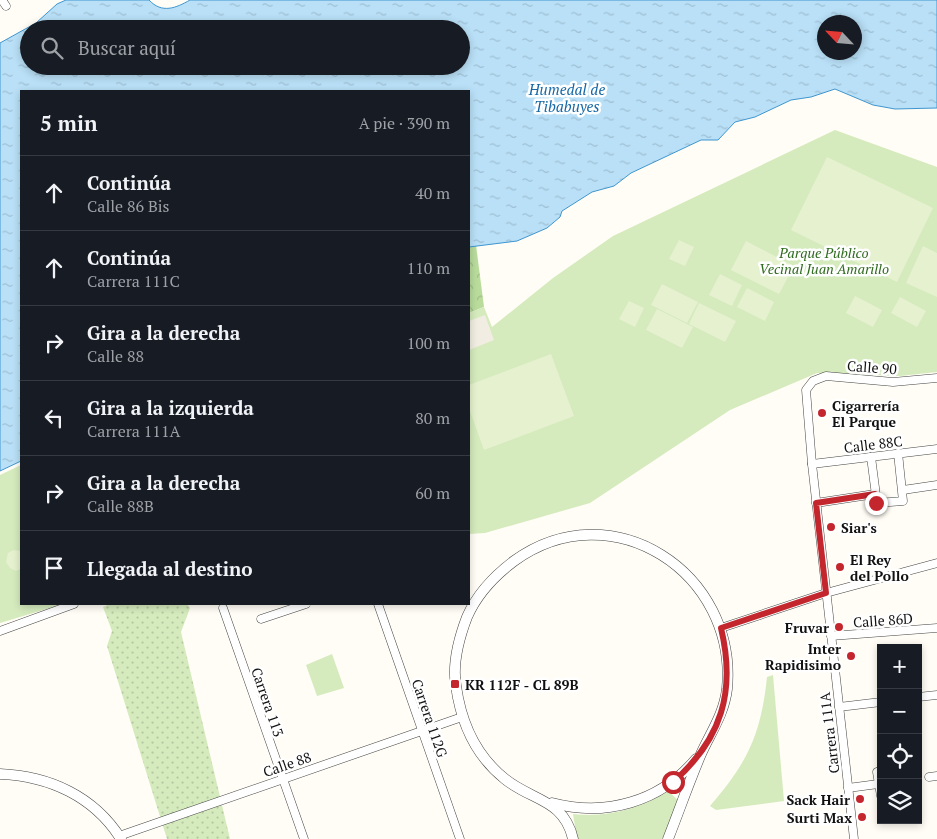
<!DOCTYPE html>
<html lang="es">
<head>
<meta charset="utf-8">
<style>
  body { margin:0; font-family:"PT Serif",serif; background:#20242c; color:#f1f3f6 }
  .controls { position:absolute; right:15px; bottom:15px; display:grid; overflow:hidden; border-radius:0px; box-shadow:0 2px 8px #0003 }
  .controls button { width:45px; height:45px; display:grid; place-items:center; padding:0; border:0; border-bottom:1px solid #363941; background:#171b24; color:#f1f3f6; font:25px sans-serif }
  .compass { position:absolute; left:817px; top:15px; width:45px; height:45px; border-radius:50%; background:#171b24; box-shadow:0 2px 8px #0003; rotate:296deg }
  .stop { position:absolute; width:15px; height:15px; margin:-11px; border:4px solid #c4262e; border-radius:50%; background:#fff }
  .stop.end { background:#c4262e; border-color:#fff; box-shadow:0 1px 5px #0008 }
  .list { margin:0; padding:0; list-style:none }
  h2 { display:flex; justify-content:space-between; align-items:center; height:65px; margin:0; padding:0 20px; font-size:21px }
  h2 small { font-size:16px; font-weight:400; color:#9ea1a6 }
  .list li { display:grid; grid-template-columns:32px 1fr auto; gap:15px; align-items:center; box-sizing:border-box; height:75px; padding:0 20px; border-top:1px solid #363941 }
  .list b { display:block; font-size:19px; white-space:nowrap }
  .list p { margin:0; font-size:16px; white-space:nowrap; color:#9ea1a6 }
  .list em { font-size:16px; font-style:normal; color:#9ea1a6 }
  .icon { flex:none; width:28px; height:28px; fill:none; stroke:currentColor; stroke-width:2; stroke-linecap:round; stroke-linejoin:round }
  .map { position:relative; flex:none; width:937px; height:839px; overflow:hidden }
  .search { position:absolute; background:#171b24; box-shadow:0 2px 8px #0003; left:20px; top:20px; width:450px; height:55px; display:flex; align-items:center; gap:12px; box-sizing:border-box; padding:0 18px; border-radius:28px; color:#9ea1a6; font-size:19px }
  .panel { position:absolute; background:#171b24; box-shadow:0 2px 8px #0003; left:20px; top:90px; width:450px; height:515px; border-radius:0px }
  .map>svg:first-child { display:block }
</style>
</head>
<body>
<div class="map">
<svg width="937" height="839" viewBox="0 0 937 839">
  <defs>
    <pattern id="grass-dots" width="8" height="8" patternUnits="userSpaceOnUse" patternTransform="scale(1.25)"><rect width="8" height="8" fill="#d5ebbd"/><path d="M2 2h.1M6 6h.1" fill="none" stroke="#b6c8a1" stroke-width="1.8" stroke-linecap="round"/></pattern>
    <pattern id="forest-crowns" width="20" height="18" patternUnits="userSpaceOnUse" patternTransform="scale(1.25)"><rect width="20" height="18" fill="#b9dc9c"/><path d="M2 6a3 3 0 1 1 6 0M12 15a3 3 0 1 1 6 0" fill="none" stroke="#9ebc85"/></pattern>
    <pattern id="water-ripples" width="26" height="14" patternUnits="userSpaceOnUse" patternTransform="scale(1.25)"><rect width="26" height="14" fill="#b9e0f7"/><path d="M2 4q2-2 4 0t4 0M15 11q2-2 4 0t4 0" fill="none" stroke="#9ebfd3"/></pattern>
  </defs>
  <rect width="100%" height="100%" fill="#fffdf5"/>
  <path fill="url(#grass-dots)" d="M110,604H187L190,608L181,632L230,839H167L107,646L112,631L103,607Z"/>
  <path fill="url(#forest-crowns)" d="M476,245L484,307L469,313V247Z"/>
  <g fill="#d5ebbd">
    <path d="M835,130L937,167V372L900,376L817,373L730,410L590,503L485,533L469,534V313L484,307L492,327L553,278L613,236Z"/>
    <path d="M21,465V604H63L0,623V475Z"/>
    <path d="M332,654L344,688L317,696L306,665Z"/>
    <path d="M773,675L784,801L716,810L710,806C748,762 761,734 767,677Z"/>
    <path d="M668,791L679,801L662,839H577L573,814C608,818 638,809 668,791Z"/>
  </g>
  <g fill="#e6f2cf">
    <path d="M827,157L933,208L897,282L791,230Z"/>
    <path d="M679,240L694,247L685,266L669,259Z"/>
    <path d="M746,241L794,266L779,294L731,270Z"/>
    <path d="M923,246L937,253V297L906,283Z"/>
    <path d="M720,274L742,285L732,306L709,295Z"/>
    <path d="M662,284L698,302L687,323L651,305Z"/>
    <path d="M747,288L774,302L765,321L737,307Z"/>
    <path d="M855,296L882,310L873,327L846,313Z"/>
    <path d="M900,297L926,311L917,327L891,313Z"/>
    <path d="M629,301L644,308L635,327L619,319Z"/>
    <path d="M699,303L736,321L725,342L689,324Z"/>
    <path d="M657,309L693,327L682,348L646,330Z"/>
    <path d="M551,354L574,416L484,450L469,408V385Z"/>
    <path d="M14,550L21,551V569L16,571L10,568L6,562L8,553Z"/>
  </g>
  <path fill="#f1ede2" d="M485,315L494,340L469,350V321Z"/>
  <path fill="url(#water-ripples)" stroke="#3f96cf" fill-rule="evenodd" d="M66,0H149C162,14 176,8 190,0H937V108L895,109L873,105L835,89L811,97L791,100L755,117L735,122L718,140H701L631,173L614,186L592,192L562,211L560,217L547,228L517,241L469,247V91H21V461L0,471V43L36,23L57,4ZM824,22H854V52H824ZM29,29H461V66H29Z"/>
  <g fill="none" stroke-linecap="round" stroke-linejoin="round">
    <g stroke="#444" stroke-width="9">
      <g id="minor">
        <path d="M2,0L6,6"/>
        <path d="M871,457L877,503L903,501L898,453"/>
        <path d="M812,464L937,449"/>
        <path d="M903,490L937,485"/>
        <path d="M816,503L875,494"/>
        <path d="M378,604L460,839"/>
        <path d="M223,608L304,839"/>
        <path d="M261,619L306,604"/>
        <path d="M721,628L826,593L937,563"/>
        <path d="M0,631L74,604"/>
        <path d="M831,636L937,628"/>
        <path d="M918,697L937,695"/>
        <path d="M839,707L881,702"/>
        <path d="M881,770L877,772L881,796"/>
        <path d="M929,777L937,776"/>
        <path d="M848,788L878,784"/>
        <path d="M119,836L462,717"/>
        <path d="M854,839L812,464L806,390L813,381L826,376L893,382L937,378"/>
      </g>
    </g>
    <g stroke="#444" stroke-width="11">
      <g id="tertiary">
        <path d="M0,774C49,776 94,796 121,839"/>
        <path d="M552,803C606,817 660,802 696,759"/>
        <path d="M573,839C564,799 532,801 505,779C476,756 461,722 456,686C452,663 459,638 467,617C477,594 494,576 514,561C612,490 738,573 727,689C724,714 711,732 701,754C689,782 679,811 668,839"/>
      </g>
    </g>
    <use href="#minor" stroke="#fff" stroke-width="8"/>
    <use href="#tertiary" stroke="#fff" stroke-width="10"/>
  </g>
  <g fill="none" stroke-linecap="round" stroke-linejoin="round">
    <path stroke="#c4262e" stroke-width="6" d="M673,782C722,739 736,691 721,628L826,593L816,503L875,494L876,503"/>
  </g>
  <g fill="#c4262e" stroke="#fff" stroke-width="2">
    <circle cx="822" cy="413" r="5"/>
    <circle cx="831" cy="527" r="5"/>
    <circle cx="840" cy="567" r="5"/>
    <circle cx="839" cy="627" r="5"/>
    <circle cx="851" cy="656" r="5"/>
    <rect x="450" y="679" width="10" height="10" rx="2.5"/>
    <circle cx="860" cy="799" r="5"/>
    <circle cx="862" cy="817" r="5"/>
  </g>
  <g text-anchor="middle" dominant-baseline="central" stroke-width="5" stroke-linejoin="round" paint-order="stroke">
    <g font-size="14" font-style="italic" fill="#2f6b1f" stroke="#fff">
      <text x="824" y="252">Parque Público<tspan x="824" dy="16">Vecinal Juan Amarillo</tspan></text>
    </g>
    <g font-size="14" fill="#111" stroke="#fff">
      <text transform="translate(872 367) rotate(4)">Calle 90</text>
      <text transform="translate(873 444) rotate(-7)">Calle 88C</text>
      <text transform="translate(883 620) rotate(-4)">Calle 86D</text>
      <text transform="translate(268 702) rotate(71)">Carrera 113</text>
      <text transform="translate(430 718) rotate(71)">Carrera 112G</text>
      <text transform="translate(829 733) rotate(-97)">Carrera 111A</text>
      <text transform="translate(287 764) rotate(-19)">Calle 88</text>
    </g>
    <g font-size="14" font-weight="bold" fill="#111" stroke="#fff" text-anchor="start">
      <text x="832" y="405">Cigarrería<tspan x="832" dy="16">El Parque</tspan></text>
      <text x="841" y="527">Siar's</text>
      <text x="850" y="559">El Rey<tspan x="850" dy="16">del Pollo</tspan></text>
      <text x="829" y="627" text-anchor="end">Fruvar</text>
      <text x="841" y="648" text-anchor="end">Inter<tspan x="841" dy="16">Rapidisimo</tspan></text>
      <text x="465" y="684">KR 112F - CL 89B</text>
      <text x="850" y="799" text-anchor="end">Sack Hair</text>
      <text x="852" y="817" text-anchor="end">Surti Max</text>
    </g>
    <g font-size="15" font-style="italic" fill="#1768a6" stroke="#fff">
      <text x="567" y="89">Humedal de<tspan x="567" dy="17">Tibabuyes</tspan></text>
    </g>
  </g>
</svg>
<div class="controls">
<button>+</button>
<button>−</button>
<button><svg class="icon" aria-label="locate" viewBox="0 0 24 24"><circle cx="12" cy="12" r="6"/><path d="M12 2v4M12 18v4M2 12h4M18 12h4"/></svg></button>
<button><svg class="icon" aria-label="layers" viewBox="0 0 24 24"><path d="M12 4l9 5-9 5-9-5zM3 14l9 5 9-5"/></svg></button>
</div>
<svg class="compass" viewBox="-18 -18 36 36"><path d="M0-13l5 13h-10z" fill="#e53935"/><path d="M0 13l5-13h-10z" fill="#9ea1a6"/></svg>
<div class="stop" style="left:673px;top:782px"></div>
<div class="stop end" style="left:876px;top:503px"></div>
<div class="search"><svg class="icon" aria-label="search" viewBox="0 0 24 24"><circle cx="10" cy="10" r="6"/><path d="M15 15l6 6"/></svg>Buscar aquí</div>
<section class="panel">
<h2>5 min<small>A pie · 390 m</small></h2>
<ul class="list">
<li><svg class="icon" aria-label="ahead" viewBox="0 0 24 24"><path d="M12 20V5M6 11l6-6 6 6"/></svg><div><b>Continúa</b><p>Calle 86 Bis</p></div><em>40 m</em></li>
<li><svg class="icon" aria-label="ahead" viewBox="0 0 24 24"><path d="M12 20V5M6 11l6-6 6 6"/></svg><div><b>Continúa</b><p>Carrera 111C</p></div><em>110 m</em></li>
<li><svg class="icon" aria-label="right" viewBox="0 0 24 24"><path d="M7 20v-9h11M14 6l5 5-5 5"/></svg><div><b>Gira a la derecha</b><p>Calle 88</p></div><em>100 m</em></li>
<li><svg class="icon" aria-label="left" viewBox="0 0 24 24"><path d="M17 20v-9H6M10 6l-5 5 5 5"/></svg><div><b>Gira a la izquierda</b><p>Carrera 111A</p></div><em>80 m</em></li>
<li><svg class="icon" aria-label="right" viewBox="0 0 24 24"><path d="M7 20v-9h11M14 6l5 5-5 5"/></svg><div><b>Gira a la derecha</b><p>Calle 88B</p></div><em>60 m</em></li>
<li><svg class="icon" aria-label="arrive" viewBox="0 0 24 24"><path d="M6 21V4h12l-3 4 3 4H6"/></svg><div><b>Llegada al destino</b></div></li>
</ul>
</section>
</div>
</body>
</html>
